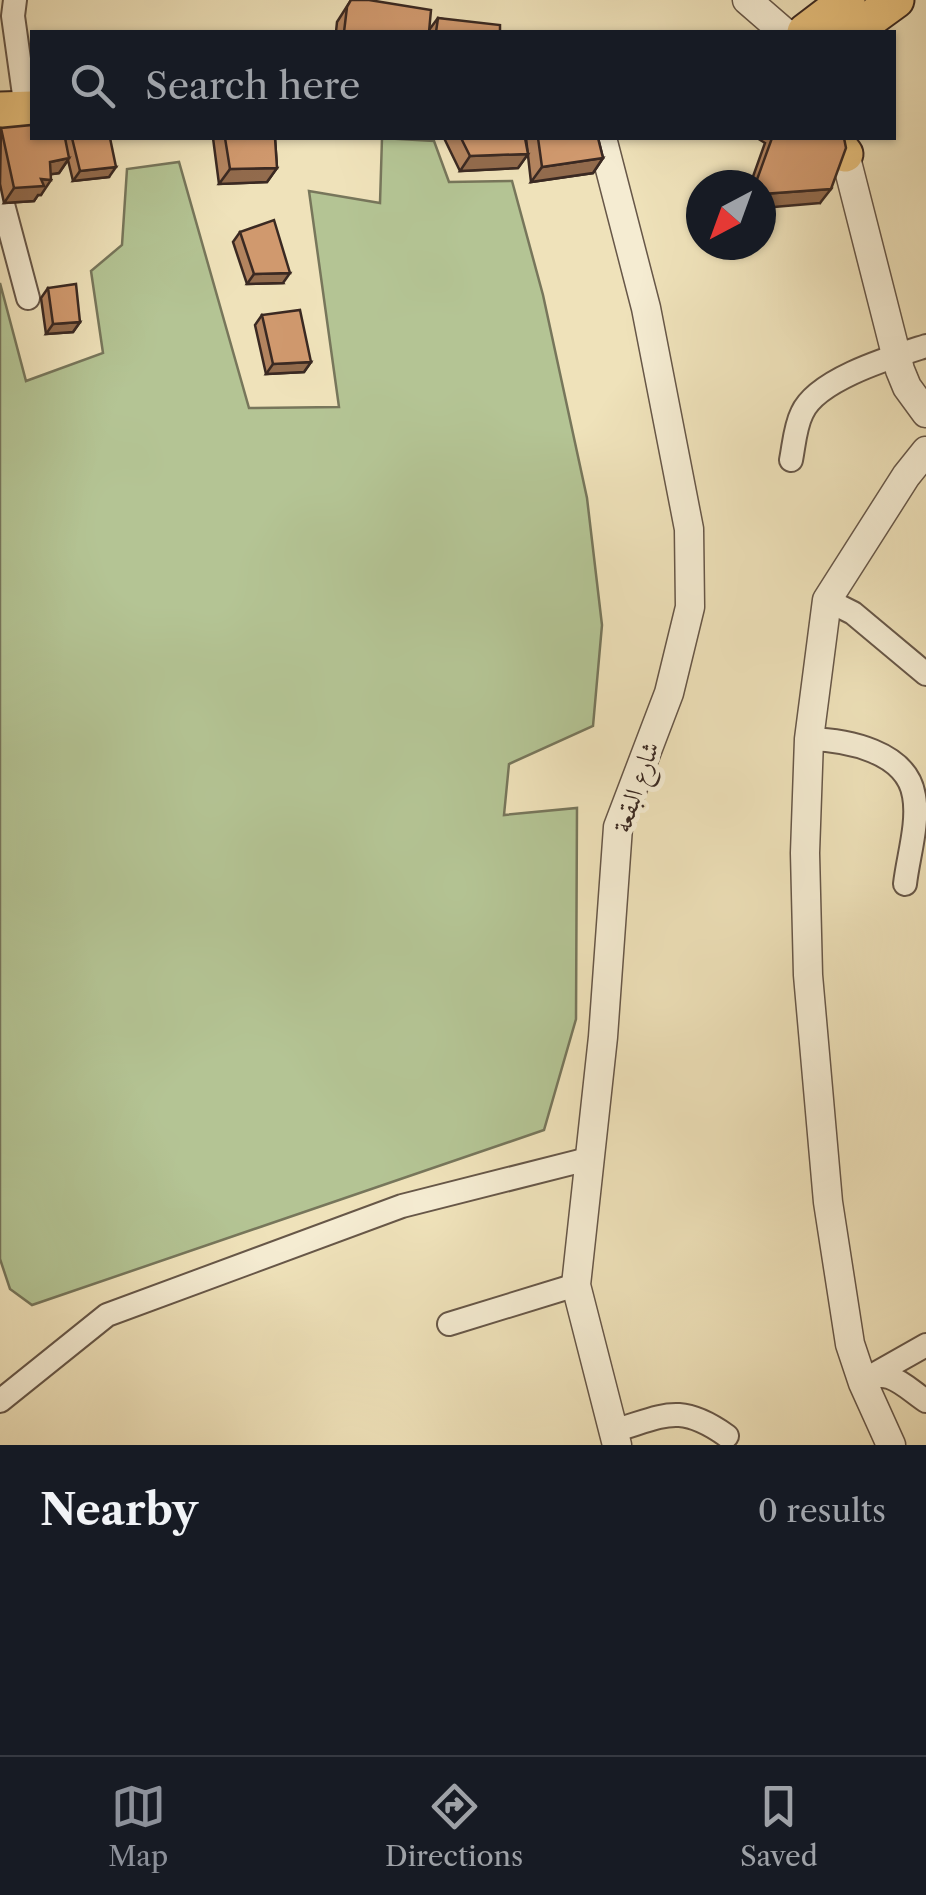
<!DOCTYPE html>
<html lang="en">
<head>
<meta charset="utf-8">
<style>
  body { margin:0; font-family:"Libre Caslon Text",Amiri,serif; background:#20242c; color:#f1f3f6 }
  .compass { position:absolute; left:686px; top:170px; width:90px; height:90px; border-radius:50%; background:#171b24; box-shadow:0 2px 8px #0004; rotate:221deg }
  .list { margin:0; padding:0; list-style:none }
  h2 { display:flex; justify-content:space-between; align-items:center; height:130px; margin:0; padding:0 40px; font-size:42px }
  h2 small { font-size:32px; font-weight:400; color:#9ea1a6 }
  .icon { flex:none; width:55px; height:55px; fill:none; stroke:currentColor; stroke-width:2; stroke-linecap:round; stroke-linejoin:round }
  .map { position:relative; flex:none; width:926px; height:1445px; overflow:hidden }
  .search { position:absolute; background:#171b24; box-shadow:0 2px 8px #0004; left:30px; right:30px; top:30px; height:110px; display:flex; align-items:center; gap:25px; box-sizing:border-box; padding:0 35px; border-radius:0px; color:#9ea1a6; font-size:38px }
  .sheet { height:310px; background:#171b24 }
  nav { display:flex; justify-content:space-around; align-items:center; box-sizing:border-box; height:140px; border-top:2px solid #363941; background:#171b24; font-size:28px; color:#9ea1a6 }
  nav a { display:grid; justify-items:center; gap:5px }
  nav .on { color:#8c9099 }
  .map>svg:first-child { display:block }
</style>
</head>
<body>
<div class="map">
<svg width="926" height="1445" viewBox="0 0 926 1445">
  <rect width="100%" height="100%" fill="#efe2ba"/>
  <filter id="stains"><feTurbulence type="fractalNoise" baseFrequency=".002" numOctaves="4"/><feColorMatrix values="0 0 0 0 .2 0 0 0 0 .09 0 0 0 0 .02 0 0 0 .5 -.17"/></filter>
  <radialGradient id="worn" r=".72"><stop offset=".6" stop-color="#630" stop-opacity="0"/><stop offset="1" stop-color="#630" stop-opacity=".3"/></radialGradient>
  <path fill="#b4c494" stroke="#77765b" stroke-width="2.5" d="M382,138L434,141L449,182L512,181L543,295L587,498L602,625L593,726L509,764L504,815L577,808L576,1019L544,1130L32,1305L10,1289L0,1259V283L26,381L103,353L91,271L122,245L127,169L179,162L249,408L339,407L309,191L380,203Z"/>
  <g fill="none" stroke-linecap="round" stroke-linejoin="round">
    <g stroke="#675748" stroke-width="26">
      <g id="minor">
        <path d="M15,0L13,16L26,109"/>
        <path d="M0,193L28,298"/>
        <path d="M791,460C794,445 795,427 802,413C817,379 892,357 926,346"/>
        <path d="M827,600L853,613L926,674"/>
        <path d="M809,739C846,740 907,751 914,796C919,823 908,857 905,884"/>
        <path d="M449,1324L576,1285"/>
        <path d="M873,1375L926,1345"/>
        <path d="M863,1383C886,1364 905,1387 926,1401"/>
        <path d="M0,1401L107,1315L402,1206L592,1158"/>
        <path d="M613,1431C665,1416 679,1402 727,1436"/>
      </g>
    </g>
    <g stroke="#675748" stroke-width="31">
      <g id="tertiary">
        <path d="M747,0L784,32"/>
        <path d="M602,138L646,308L689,529L690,607L669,693L618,827L603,1037L576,1285L617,1445"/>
        <path d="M845,154L900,370L907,387L926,413"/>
        <path d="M891,1445L863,1383L850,1344L828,1202L808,975L805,853L809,739L827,600L906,476L926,451"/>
      </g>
    </g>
    <g stroke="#3a2922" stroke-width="39">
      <g id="primary">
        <path d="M805,32L847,0"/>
        <path d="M852,32L896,0"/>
        <path d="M0,110L32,109"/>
        <path d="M833,138L845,154"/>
      </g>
    </g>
    <use href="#minor" stroke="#f5ecd2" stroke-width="22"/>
    <use href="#tertiary" stroke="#f5ecd2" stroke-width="28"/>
    <use href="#primary" stroke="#e8c17d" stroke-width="35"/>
  </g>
  <g fill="#b3845f" stroke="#3a2922" stroke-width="2.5">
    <path d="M351,0L429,30L438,18L500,32H336L337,22Z"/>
    <path d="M1,128L65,140L67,138H110L109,177L73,181L68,160L59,173L51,174L41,195H38L34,201L4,203L0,184Z"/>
    <path d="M213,138H275L277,168L267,182L219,184Z"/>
    <path d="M444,138H525L528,154L518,168L460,171Z"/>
    <path d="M526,138H598L603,158L593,173L531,182Z"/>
    <path d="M757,138H844L820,203L761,185H750L765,143Z"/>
    <path d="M240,232L283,283L247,284L233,242Z"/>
    <path d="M48,288L80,322L73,332L46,334L41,298Z"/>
    <path d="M262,315L311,362L304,372L266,374L255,325Z"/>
  </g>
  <g fill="#926b4d" stroke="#3a2922" stroke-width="2.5">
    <path d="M528,154L518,168L460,171L470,156Z"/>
    <path d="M69,158L59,173L40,176L50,162Z"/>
    <path d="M603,158L593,173L531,182L542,167Z"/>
    <path d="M116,167L109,177L73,181L80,171Z"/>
    <path d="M277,168L267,182L219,184L230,169Z"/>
    <path d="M41,179L51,180L41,195H38L34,201L4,203L14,188Z"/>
    <path d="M831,189L820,203L761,208V194Z"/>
    <path d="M290,273L283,283L247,284L254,274Z"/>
    <path d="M80,322L73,332L46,334L53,324Z"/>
    <path d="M311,362L304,372L266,374L273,364Z"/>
  </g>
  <g fill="#d0996e" stroke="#3a2922" stroke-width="2.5">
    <path d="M351,0H369L431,10L429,32H344L347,7Z"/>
    <path d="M438,18L500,25V32H436Z"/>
    <path d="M32,125V138H65L69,158L50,162L51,180L41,179L44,186L14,188L1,128Z"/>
    <path d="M72,138H110L116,167L80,171Z"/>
    <path d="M225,138H275L277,168L230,169Z"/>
    <path d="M461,138H525L528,154L470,156Z"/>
    <path d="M538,138H598L603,158L542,167Z"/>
    <path d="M772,138H844L846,148L831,189L761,194V185H755Z"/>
    <path d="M274,220L290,273L254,274L240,232Z"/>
    <path d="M76,284L80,322L53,324L48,288Z"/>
    <path d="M300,310L311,362L273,364L262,315Z"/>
  </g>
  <g text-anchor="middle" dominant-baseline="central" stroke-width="10" stroke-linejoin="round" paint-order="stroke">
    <g font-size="25" fill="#3a2922" stroke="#f5ecd2">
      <text transform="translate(636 787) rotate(-71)">شارع البقعة</text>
    </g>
  </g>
  <rect width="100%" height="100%" filter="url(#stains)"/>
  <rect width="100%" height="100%" fill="url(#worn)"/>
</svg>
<svg class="compass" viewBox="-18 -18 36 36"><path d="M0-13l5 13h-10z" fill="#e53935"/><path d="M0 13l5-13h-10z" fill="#9ea1a6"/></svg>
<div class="search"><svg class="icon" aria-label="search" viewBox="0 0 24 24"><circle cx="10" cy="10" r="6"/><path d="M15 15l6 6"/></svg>Search here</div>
</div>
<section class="sheet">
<h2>Nearby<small>0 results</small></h2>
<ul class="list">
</ul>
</section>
<nav>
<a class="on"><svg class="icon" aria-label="map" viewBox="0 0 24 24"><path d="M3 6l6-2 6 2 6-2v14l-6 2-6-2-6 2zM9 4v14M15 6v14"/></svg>Map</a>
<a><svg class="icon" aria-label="directions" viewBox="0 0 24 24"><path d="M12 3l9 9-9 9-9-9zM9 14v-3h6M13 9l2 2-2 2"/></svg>Directions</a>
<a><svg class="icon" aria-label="saved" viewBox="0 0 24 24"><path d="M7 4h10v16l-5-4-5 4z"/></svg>Saved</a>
</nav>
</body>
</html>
